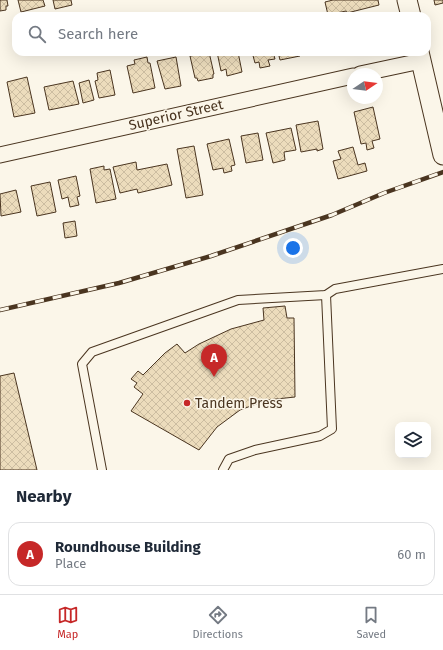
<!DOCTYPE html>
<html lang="en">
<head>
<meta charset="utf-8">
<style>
  body { margin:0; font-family:"Fira Sans",sans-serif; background:#f6f6f7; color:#1f2937 }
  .controls { position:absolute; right:12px; bottom:12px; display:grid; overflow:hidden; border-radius:8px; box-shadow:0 4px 16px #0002 }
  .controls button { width:36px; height:36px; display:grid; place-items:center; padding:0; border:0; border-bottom:1px solid #e0e1e3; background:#fff; color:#1f2937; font:20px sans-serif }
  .compass { position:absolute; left:347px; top:68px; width:36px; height:36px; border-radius:50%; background:#fff; box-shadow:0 4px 16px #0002; rotate:77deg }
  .you { position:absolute; left:293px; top:248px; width:14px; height:14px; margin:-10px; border:3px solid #fff; border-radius:50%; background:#1a73e8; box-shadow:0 0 0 6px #1a73e833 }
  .badge { display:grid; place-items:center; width:26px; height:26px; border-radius:50%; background:#c62828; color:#fff; font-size:13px; font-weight:700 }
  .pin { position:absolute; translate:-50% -33px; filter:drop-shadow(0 1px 2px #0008) }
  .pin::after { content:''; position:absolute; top:21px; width:14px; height:12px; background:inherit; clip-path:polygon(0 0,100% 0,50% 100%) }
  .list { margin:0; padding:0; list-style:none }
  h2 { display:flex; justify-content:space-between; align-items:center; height:52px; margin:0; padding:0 16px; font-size:17px }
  h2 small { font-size:13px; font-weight:400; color:#747a83 }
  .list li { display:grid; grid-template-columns:26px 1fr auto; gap:12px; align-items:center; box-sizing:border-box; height:64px; margin:0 8px 8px; padding:0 8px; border:1px solid #e0e1e3; border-radius:12px }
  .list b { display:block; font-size:15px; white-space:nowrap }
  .list p { margin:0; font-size:13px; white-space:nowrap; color:#747a83 }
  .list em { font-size:13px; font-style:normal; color:#747a83 }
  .icon { flex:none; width:22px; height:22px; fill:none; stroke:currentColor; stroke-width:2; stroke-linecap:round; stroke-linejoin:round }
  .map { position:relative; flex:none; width:443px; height:470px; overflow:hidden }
  .search { position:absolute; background:#fff; box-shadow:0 4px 16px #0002; left:12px; right:12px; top:12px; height:44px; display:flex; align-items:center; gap:10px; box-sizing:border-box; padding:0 14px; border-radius:12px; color:#747a83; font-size:15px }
  .sheet { height:124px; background:#fff }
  nav { display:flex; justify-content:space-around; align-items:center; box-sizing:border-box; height:56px; border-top:1px solid #e0e1e3; background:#fff; font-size:11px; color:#747a83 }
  nav a { display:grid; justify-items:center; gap:2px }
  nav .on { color:#c62828 }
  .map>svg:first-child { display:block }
</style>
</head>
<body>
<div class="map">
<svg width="443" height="470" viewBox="0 0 443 470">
  <defs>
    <pattern id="building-cross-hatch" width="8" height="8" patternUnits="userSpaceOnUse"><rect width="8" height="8" fill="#ecdcbc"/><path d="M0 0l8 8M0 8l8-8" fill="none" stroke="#ccbda1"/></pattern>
  </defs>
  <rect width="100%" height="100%" fill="#fbf6e9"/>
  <g fill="url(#building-cross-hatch)" stroke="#4a3520">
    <path d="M0,0H7L8,6H6V10L0,11Z"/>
    <path d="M18,0H43L45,6L21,12Z"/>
    <path d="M53,0H71L72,5L55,9Z"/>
    <path d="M333,0H378L379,5L347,13L346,11L328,15L325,2Z"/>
    <path d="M434,0H443V3L435,5Z"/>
    <path d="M209,52L214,74H213V78L198,81L197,78H195L190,56Z"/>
    <path d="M217,52H238L242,72L227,76L226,69L221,71Z"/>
    <path d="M252,52H273L275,59L268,60L270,66L260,68L259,62L255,63Z"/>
    <path d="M278,52H300V56L280,60Z"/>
    <path d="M147,57L148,63H150L155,88L133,93L127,66L135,64L134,60Z"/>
    <path d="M176,57L181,86L165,89L157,61Z"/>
    <path d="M110,70L115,95L99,98L95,81L98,80L97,73Z"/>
    <path d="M27,77L35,113L14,117L7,82Z"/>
    <path d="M89,80L94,100L83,103L79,83Z"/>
    <path d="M73,81L79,104L49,110L44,87Z"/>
    <path d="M373,107L380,139L372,141L374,148L367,150L366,143L361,144L354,112Z"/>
    <path d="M318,121L323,149L317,151V149L301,152L296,125Z"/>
    <path d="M291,128L296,150L284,152L285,160L273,163L266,133Z"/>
    <path d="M258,133L263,160L246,163L241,136Z"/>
    <path d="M229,139L235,165L231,166L232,171L224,173L223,168L213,170L207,144Z"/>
    <path d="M194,146L203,195L186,198L177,149Z"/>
    <path d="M353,147L358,165L365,163L367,171L338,179L333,161L341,159L338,151Z"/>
    <path d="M136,162L137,170L167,164L172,185L138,193L137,189L120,193L113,167Z"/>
    <path d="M104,166V170L110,169L116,199L96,203L90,169Z"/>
    <path d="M76,176L80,196L77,197L79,205L70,207L68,197L62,199L58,180Z"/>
    <path d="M50,182L56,212L37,216L31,186Z"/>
    <path d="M16,190L21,212L1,216L0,194Z"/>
    <path d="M75,221L77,236L65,238L63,223Z"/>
    <path d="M285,306L287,318H294L295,397L267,400L240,410L217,427L199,450L131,411L143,394L134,387L137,383L131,379L138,371L143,375L165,353L177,344L185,353L199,344L231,329L264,320L263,308Z"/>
    <path d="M14,373L37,470H0V376Z"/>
  </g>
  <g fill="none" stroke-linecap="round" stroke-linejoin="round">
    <g stroke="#4a3520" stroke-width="10">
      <g id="service">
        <path d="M102,470L82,364L92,352L238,300L326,295L335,289L443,269"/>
        <path d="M223,470L229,459L255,450L320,436L332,429L326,295"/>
      </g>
    </g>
    <g stroke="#4a3520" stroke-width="17">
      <g id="minor">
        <path d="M360,74L421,61"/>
        <path d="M0,155L353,76"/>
      </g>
    </g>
    <g stroke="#4a3520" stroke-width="21">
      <g id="tertiary">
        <path d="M407,0L411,16"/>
        <path d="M419,52L443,155"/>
      </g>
    </g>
    <use href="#service" stroke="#fbf6e9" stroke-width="8"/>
    <use href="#minor" stroke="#fbf6e9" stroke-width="15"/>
    <use href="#tertiary" stroke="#fbf6e9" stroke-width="19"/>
    <g stroke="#4a3520" stroke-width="4.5">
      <path id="rail" d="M0,310L119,283L211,256L332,215L384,193L443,172"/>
    </g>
    <use href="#rail" stroke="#fbf6e9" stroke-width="3" stroke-dasharray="9" stroke-linecap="butt"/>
  </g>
  <circle fill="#c62828" stroke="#fbf6e9" stroke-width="1.5" cx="187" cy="403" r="4"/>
  <g text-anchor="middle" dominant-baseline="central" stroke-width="3" stroke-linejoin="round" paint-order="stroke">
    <g font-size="14" fill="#4a3520" stroke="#fbf6e9">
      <text transform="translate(176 115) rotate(-13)">Superior Street</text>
    </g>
    <g font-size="14" fill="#4a3520" stroke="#fbf6e9" text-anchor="start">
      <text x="195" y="403">Tandem Press</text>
    </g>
  </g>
</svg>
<div class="controls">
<button><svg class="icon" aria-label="layers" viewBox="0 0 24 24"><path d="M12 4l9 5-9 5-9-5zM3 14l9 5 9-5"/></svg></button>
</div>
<svg class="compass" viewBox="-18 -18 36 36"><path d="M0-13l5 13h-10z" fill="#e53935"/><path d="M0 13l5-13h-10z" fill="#747a83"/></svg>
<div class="you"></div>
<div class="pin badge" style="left:214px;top:377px">A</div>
<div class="search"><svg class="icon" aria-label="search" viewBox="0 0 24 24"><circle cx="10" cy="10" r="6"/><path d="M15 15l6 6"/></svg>Search here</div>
</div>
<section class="sheet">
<h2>Nearby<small></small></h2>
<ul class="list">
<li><span class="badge">A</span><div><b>Roundhouse Building</b><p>Place</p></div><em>60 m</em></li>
</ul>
</section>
<nav>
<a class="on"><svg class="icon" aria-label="map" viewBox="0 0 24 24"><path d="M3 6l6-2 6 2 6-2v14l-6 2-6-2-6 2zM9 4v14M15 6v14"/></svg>Map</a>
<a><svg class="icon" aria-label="directions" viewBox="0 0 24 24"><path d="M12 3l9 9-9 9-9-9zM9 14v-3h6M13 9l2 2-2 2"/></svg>Directions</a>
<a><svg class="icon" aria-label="saved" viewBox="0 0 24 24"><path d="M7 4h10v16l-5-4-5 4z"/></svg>Saved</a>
</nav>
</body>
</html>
